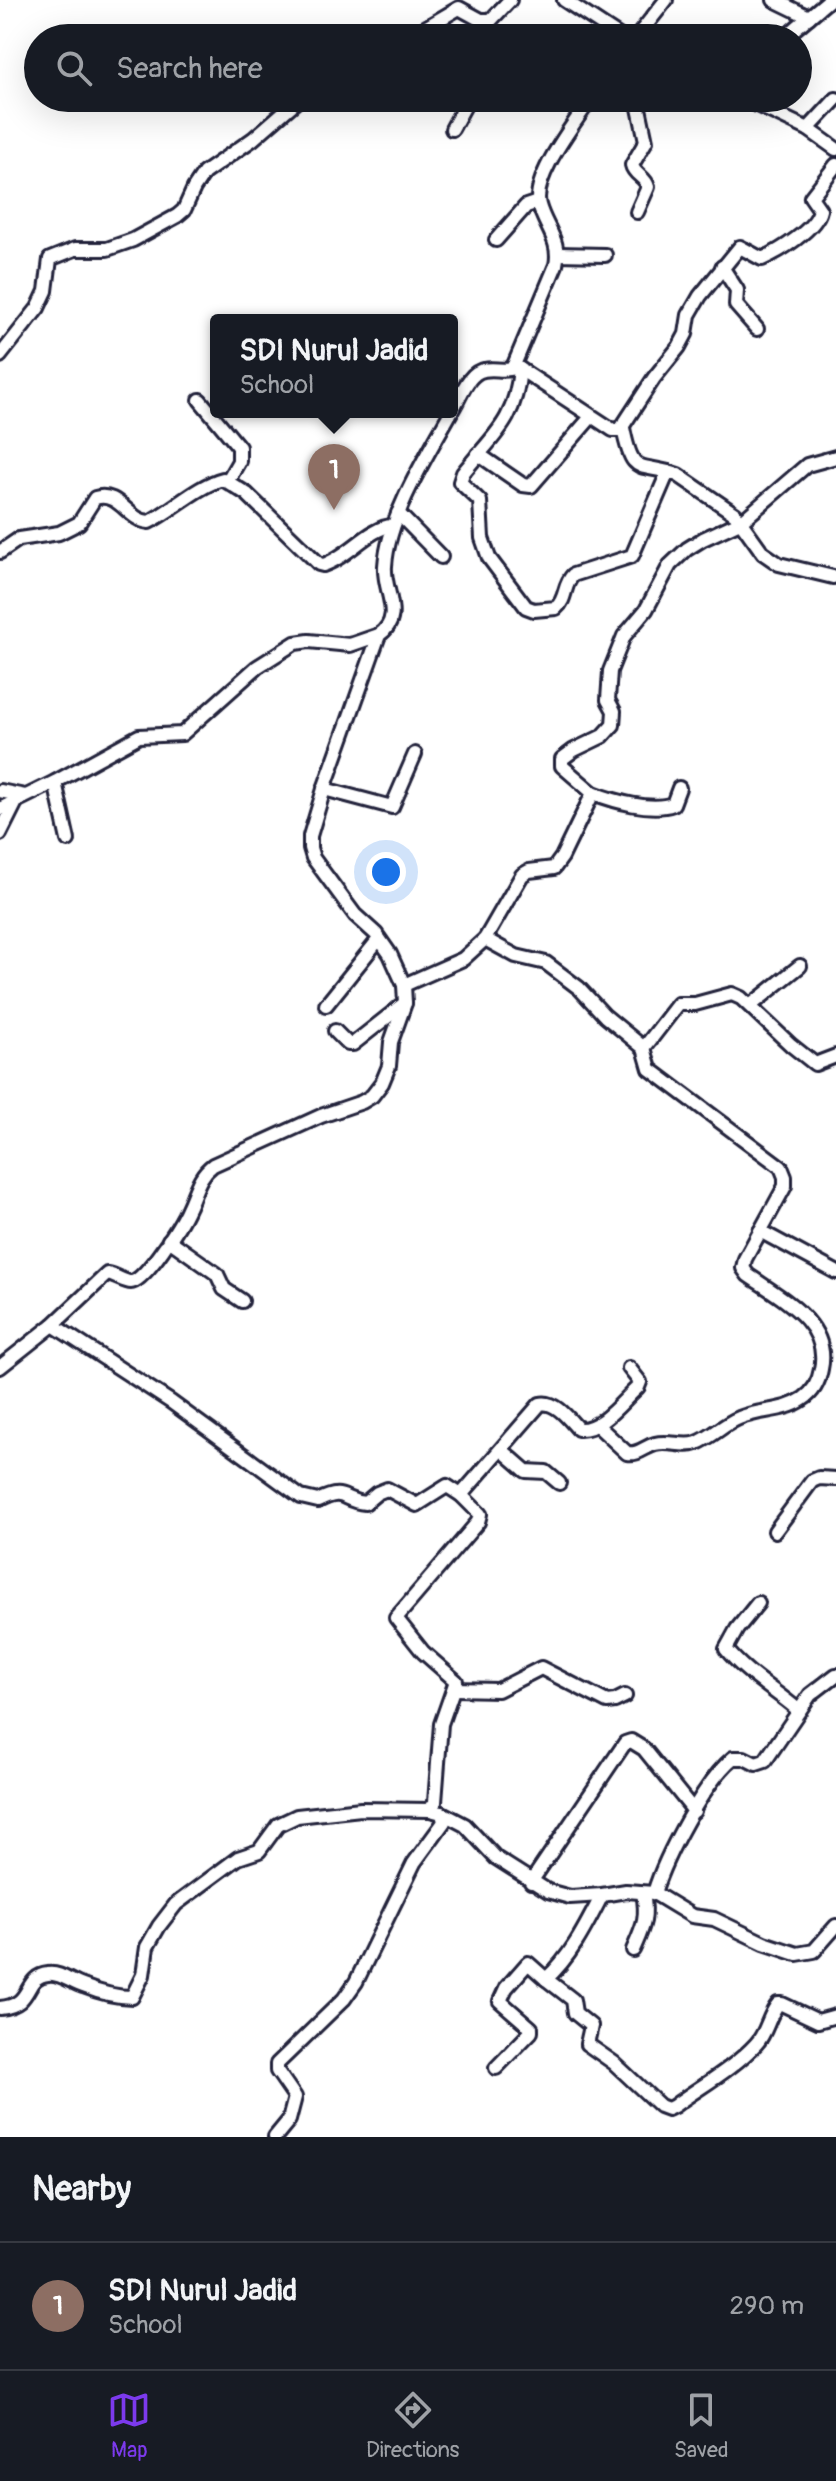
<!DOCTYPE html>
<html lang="en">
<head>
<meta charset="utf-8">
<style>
  body { margin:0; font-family:Pangolin,sans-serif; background:#242831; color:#f1f3f6 }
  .you { position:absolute; left:386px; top:872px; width:28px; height:28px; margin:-20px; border:6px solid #fff; border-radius:50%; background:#1a73e8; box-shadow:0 0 0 12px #1a73e833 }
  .badge { display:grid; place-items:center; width:52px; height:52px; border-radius:50%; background:#7c3aed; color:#fff; font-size:26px; font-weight:700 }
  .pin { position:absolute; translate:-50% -66px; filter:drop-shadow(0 2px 4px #0008) }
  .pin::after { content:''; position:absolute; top:42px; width:28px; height:24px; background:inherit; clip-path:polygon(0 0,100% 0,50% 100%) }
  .popup { position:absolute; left:210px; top:314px; width:248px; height:104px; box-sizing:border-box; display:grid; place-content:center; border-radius:8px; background:#171b24; filter:drop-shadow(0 2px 6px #0005); font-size:26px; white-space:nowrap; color:#9ea1a6 }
  .popup b { font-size:30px; color:#f1f3f6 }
  .popup::after { content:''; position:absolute; left:50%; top:100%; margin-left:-16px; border:16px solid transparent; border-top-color:#171b24 }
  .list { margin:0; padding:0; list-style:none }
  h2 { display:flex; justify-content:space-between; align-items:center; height:104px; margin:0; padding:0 32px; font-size:34px }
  h2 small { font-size:26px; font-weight:400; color:#9ea1a6 }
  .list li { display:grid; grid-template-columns:52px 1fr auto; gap:24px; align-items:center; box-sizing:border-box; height:128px; padding:0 32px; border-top:2px solid #363941 }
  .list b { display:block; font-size:30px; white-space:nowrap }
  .list p { margin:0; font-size:26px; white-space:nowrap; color:#9ea1a6 }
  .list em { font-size:26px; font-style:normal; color:#9ea1a6 }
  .icon { flex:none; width:44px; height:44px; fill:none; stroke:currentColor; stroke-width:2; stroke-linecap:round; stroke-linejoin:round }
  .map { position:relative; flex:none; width:836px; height:2137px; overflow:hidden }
  .search { position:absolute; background:#171b24; box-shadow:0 8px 32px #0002; left:24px; right:24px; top:24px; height:88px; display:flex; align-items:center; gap:20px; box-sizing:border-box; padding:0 28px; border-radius:44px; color:#9ea1a6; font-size:30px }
  .sheet { height:232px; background:#171b24 }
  nav { display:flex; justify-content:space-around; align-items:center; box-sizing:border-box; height:112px; border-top:2px solid #363941; background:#171b24; font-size:22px; color:#9ea1a6 }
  nav a { display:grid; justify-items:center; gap:4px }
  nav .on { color:#7c3aed }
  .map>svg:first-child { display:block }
</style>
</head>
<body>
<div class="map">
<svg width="836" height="2137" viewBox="0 0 836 2137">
  <rect width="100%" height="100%" fill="#fff"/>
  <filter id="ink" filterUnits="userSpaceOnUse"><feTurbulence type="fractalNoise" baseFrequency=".0125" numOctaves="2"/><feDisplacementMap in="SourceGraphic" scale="16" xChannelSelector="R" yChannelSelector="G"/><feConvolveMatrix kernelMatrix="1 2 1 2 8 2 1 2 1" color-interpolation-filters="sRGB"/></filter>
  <g filter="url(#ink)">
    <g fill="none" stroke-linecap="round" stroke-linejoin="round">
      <g stroke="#22223b" stroke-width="18">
        <g id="minor">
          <path d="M564,0L622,38"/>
          <path d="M774,0L809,17"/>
          <path d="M408,38L459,8L481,20H491L510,0"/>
          <path d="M482,38L486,21"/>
          <path d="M636,38L666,0"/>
          <path d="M784,38L829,0"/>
          <path d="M742,98L808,129L836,149"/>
          <path d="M452,129L469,98"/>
          <path d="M808,129L836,99"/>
          <path d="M637,212L648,187C646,177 634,175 632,165L646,141L639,108L642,98"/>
          <path d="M496,240L526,206L538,202"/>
          <path d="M558,254L605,255"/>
          <path d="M722,267L737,290L736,305L757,329"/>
          <path d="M0,356L38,308L46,291L50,259L75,249H107L133,240L177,216L184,210L194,188L204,173L253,139L300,98"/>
          <path d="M514,365L613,430H620L654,378L679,347L686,334L689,315L700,296L740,247L762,259C780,251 816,229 820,210L811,197L836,165"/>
          <path d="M520,369C515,423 494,434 463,473L460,482L480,501L482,538L489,558L526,607L534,610L556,608C567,599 563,585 573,575L632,556L668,472"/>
          <path d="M200,400L239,447V461L228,480"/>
          <path d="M452,410C460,398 468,372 484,370C493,368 502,371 511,369L514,365L556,265C561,241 545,227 539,205C531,177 576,122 591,98"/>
          <path d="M623,428C633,479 639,461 678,475L735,514L763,553L779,564L833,577"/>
          <path d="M478,454L523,485L531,486L591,417"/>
          <path d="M398,513L441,557"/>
          <path d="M0,552L19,539L59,533L79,523L95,498C119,490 128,521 149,522C173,510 197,486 223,479L247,494L319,564L323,565C347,558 370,527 392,526"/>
          <path d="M55,782L68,840"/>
          <path d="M324,789L392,807L415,754"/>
          <path d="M0,791L25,796"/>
          <path d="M593,793C614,801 651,812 673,804L679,788"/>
          <path d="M0,809L55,782L139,736L182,734L257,667L295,643L309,641L350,645L379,635"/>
          <path d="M0,834L17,800"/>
          <path d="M485,939L516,956L546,963L579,988L605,1016L644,1048L678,1004H695L732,994L741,998L791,1045L815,1064L836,1056"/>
          <path d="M404,985L463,959L485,939L522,875L529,871L554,868L562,857L593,793L562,766V759L574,750L603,736L613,725L614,711L608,700L610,671L624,636L646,610L670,565L687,549L703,539L742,521L807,465L836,457"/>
          <path d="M326,1005L379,939"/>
          <path d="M750,1006L800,966"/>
          <path d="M335,1031L348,1044H353L405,1003"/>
          <path d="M760,1231L836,1272"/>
          <path d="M169,1240L217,1274L224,1289L242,1301"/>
          <path d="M53,1325L171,1402L301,1497L318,1501C346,1487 341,1501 365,1503L377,1493L387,1489L417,1505L447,1486L461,1495L480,1514L478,1522L396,1618L423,1652L456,1681L441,1724L435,1802L430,1810"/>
          <path d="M0,1367L53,1325L107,1274C115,1275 124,1282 131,1282C145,1282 182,1222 188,1208C196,1192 198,1176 213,1165L321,1116L362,1102L372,1096L382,1083L389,1066L391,1042L405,1003L404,985L390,954L376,934L355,915L313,858L310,848V836L324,789L379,635C405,617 383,591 385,566C388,517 427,455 451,412"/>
          <path d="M597,1425L627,1453C639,1455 644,1447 655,1444C669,1440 684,1448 697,1443C712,1437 724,1424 739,1418C760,1409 784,1412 803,1399C814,1392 819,1381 821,1369C831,1323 781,1298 748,1275L743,1268L745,1259L785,1186V1177L781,1167L650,1069L644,1048"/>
          <path d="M502,1450L526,1471L546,1472L559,1483"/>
          <path d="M461,1495L540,1404C555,1400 569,1419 578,1429C601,1431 622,1401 638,1387L640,1382L629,1368"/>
          <path d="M775,1531L812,1481L819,1478L836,1479"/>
          <path d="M758,1603L737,1629L726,1649C745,1673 775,1690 798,1710"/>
          <path d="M454,1689L498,1690L541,1668L607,1702L615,1701L625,1696"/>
          <path d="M531,1882L625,1743L631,1741L644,1749L694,1811"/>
          <path d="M654,1893L692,1916L714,1919L764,1943L797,1954L814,1951L836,1926"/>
          <path d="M602,1895C587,1924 571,1957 546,1979L573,2000L575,2013L591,2026L587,2044L614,2063L660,2106L668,2109L674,2106C701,2086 733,2069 756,2044C767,2033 768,2016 778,2004H782L818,2021L836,2016"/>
          <path d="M633,1950C643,1927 648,1919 643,1893"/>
          <path d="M0,2008C35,2005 22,1977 48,1974C60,1972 72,1983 83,1986C98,1992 117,1997 132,1997L143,1975L147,1947L159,1926L176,1904L238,1858L259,1851L278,1825L297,1816L361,1809L430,1810L442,1813L465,1825L496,1858L548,1891L570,1897L602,1895L626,1891L654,1893C665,1857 704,1782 733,1758H744L756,1764L765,1761L810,1695L836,1675"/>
          <path d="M496,2068L531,2032V2028L500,2001L506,1988L528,1963L546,1979"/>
          <path d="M275,2137L289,2120L295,2097L277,2071V2064L344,1999L356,1982L414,1863L444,1822L442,1813"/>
        </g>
      </g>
      <use href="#minor" stroke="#fff" stroke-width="12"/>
    </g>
  </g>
</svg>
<div class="you"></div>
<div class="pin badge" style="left:334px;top:510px;background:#8d6e63">1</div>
<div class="popup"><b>SDI Nurul Jadid</b>School</div>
<div class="search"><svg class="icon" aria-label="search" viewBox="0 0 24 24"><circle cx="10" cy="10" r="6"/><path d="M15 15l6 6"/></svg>Search here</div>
</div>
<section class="sheet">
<h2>Nearby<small></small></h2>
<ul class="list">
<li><span class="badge" style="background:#8d6e63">1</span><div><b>SDI Nurul Jadid</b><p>School</p></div><em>290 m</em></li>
</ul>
</section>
<nav>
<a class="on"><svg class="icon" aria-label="map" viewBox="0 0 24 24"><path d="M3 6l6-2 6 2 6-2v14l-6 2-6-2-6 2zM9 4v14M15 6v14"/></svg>Map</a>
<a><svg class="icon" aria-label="directions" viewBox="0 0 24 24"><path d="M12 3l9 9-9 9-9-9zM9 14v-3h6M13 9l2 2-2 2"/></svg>Directions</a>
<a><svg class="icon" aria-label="saved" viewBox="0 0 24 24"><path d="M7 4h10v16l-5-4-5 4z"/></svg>Saved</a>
</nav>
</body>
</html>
